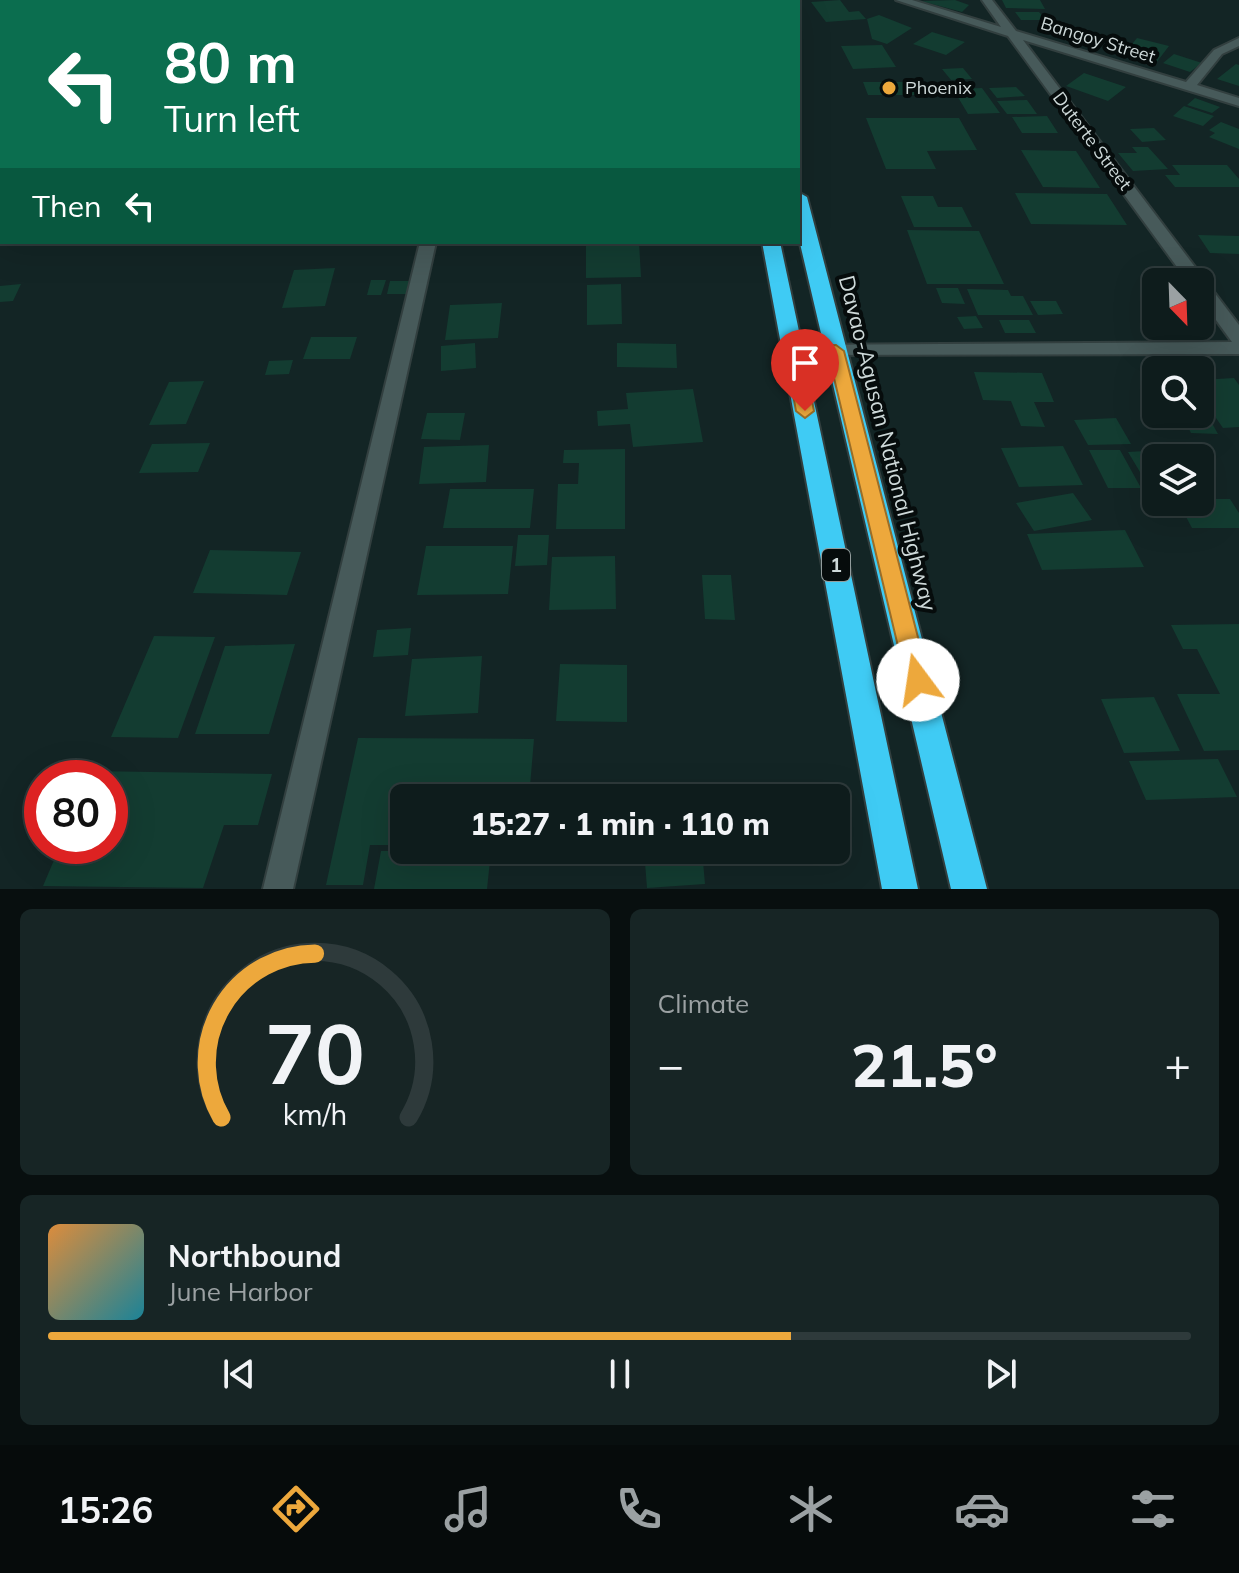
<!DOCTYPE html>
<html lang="en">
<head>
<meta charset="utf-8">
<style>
	:root { --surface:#0e1c1c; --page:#172525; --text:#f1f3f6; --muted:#9ba1a3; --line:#2e3a3b; --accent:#eda83c }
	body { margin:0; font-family:Mulish,sans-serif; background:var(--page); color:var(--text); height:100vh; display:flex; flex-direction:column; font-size:30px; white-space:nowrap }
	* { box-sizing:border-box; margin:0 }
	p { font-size:26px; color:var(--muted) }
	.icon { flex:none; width:44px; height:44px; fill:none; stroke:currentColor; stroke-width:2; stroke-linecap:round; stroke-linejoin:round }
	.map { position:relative; height:889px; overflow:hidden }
	.sheet { display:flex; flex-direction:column; gap:20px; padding:20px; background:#080f0f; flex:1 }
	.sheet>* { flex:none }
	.banner { position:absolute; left:0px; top:0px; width:800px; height:244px; box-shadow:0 8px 32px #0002,0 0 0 2px var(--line); background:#0b6e4f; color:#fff; overflow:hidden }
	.needle { width:52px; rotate:157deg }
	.tools { position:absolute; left:1142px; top:268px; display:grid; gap:16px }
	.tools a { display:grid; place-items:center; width:72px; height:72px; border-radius:12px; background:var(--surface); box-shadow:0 8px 32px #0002,0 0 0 2px var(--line); font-size:40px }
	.speed { position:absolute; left:24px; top:760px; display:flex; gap:16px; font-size:40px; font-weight:700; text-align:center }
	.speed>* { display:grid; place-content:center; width:104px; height:104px; border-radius:50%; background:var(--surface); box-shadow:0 8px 32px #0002,0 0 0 2px var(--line); line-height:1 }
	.speed .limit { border:12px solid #d22; background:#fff; color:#111 }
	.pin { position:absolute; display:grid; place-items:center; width:68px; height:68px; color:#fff; margin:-82px -34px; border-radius:50% 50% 50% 0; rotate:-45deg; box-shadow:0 0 8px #0007 }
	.pin .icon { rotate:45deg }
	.me { position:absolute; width:88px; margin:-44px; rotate:346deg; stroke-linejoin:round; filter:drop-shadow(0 0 6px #0008) }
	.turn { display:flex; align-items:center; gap:28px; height:168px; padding:0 32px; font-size:36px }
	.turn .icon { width:104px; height:104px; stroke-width:2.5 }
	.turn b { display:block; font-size:56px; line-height:68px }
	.then { display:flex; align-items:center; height:76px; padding:0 32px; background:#0003; gap:16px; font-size:30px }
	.big { font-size:60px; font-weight:800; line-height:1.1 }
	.sheet .widget { flex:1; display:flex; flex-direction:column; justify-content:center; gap:12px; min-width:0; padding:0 28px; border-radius:12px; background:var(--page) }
	.sheet .dial { align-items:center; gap:0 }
	.dial svg { height:208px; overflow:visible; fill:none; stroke:var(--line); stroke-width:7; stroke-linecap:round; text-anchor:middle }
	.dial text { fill:var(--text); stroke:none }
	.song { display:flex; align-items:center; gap:24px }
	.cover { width:96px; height:96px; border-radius:12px; background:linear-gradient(135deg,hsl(30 70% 55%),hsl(190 70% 35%)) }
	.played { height:8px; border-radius:4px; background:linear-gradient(90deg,var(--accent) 65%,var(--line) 65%) }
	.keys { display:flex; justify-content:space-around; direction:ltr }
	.heat { display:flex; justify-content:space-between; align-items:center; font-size:44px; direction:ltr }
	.sheet .tiles { flex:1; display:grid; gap:20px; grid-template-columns:1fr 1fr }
	.widget:last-child { grid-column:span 2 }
	.trip { position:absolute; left:390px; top:784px; width:460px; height:80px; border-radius:12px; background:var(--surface); box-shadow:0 8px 32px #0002,0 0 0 2px var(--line); font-weight:800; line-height:80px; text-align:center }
	.tab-bar { display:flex; height:128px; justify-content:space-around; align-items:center; background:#060b0b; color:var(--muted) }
	.tab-bar .icon { width:56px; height:56px }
	.tab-bar .current { color:var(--accent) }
	.tab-bar b { font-size:36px; color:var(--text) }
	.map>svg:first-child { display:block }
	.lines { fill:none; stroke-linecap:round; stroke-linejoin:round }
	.stream { fill:#15446a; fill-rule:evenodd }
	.building { fill:#133c31 }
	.minor-casing { stroke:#323f3f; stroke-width:4 }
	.highway-casing { stroke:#323f3f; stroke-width:4 }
	.minor { fill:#475a5a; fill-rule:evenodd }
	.highway { fill:#3fcbf4; fill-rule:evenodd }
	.route { fill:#eda83c; stroke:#9a6d27; stroke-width:2 }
	.poi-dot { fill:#eda83c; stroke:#060c0c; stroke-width:3 }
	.labels { text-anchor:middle; stroke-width:8; stroke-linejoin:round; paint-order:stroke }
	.far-street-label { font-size:18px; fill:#ced9d9; stroke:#060c0c }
	.far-poi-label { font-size:18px; fill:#ced9d9; stroke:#060c0c; text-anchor:start }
	.shield { fill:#060c0c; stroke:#929c9c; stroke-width:2 }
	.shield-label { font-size:20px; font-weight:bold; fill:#ced9d9 }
	.street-label { font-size:22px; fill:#ced9d9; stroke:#060c0c }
</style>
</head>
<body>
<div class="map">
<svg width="1239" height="889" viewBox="0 0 1239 889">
	<rect width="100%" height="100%" fill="#132525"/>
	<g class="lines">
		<path class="stream" d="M466 0H472L474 2H468Z"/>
	</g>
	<path class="building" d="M840 0 849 12 859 11 866 19 826 22 811 2Z
		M955 0 969 5 962 12 921 1Z
		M1002 0H1040L1045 9 1006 8Z
		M1015 12H1039L1046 20H1021Z
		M879 15 912 28 887 44 872 39 867 19Z
		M932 32 965 42 946 55 913 44Z
		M1137 38 1169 46 1156 63 1124 54Z
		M882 45 896 67 853 69 841 46Z
		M1174 54 1202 63 1190 72 1163 63Z
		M1236 64 1239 65V86L1217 79Z
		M963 68 972 79 951 80 942 69Z
		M1084 73 1126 87 1108 101 1066 86Z
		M863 82H909L916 95H868Z
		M1016 87 1025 96 997 98 989 88Z
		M982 88 1000 113 968 114 953 89Z
		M1195 98 1220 107 1212 113 1187 105Z
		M1027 100 1037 114H1007L997 101Z
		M1184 106 1214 116 1203 126 1173 116Z
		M1047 116 1058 133H1022L1012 117Z
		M866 118H959L977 150 927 151 936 169H886Z
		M1221 122 1239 129V149L1209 137 1215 133 1209 130Z
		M1154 128 1166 140 1142 142 1130 129Z
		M1132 147H1148L1168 169 1133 171 1118 153H1137Z
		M1021 150 1076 151 1100 188 1043 187Z
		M1172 165H1227L1239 179V187H1175L1165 175H1180Z
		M1015 193 1107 194 1127 225 1031 224Z
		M901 196H933L938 207H962L972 227H914Z
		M907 230 979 231 1004 284H927Z
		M1198 235 1239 236V254L1210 253Z
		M586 242H639L641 277 586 278Z
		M335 268 325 306 282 308 294 270Z
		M371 280H386L381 295H367Z
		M390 281H409L406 294H387Z
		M21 284 13 301 0 302V286Z
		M621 284 622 324 587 325V285Z
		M936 288H958L965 304 942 303Z
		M967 289 1008 290 1011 296H1023L1033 315H978Z
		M1030 301H1056L1063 314 1038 315Z
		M502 303 498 338 445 340 450 305Z
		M976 316 983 328 964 329 957 317Z
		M999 320H1029L1036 333H1005Z
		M311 337H357L350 359H303Z
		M475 343 476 368 441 371V346Z
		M617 343 676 344 677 368 617 367Z
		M293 360 289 374 265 375 269 361Z
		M974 372 1042 373 1054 402H1034L1045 427 1021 426 1011 401 983 400Z
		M1234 378 1239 385V427L1223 428 1200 395V380Z
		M204 381 186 424 149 425 169 382Z
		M693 389 703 442 633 447 630 424 598 426 597 411 628 409 626 393Z
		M427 413H465L460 440 421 439Z
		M1182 416H1208L1218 434 1191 433Z
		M1116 418 1131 444 1088 445 1074 420Z
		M210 443 198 472 139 473 152 444Z
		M489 445 486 482 419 484 424 447Z
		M1063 446 1083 485 1019 487 1001 448Z
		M625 449V529H556L558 484H578L579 463H563L564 450Z
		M1179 449 1184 458H1156V481L1146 482 1128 452Z
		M1089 450H1120L1141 488H1108Z
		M450 489H534L530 528H443Z
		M1073 493 1092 520 1034 531 1016 503Z
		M1200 499H1230L1239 513V528H1192L1178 502H1200Z
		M1125 530 1144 567 1042 570 1027 534Z
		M518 535H549L547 565 515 566Z
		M426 546H513L508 594 417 595Z
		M210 550 301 552 287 595 193 593Z
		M615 556 616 609 549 610 552 557Z
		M702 575H731L735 620 705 619Z
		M1239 624V750L1204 751 1177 694H1220L1197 649H1183L1171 625Z
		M411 628 408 655 373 657 377 630Z
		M154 636 215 637 178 738 111 737Z
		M295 644 269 734H195L225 646Z
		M482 656 478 713 405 716 412 659Z
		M560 664 627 665V722L556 721Z
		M1154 697 1180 751 1124 753 1101 699Z
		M358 738 534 739 529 798H404V845H370L363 885H326Z
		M1218 759 1237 797 1146 800 1129 761Z
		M92 771 272 774 258 825H224L203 888 43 886 60 846H110V778H89Z
		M644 850H702L705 884 647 888Z
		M381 851H491L487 889H374Z"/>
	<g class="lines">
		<g class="minor-casing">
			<path id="minor" d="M230 0H240V2H230Z
				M896 0H912L1001 27 982 0H992L1016 31 1186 82 1214 50 1239 38V46L1222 54 1197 85 1239 98V106L1023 40 1239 325V354L787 355 784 351 793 345 1232 342 1200 298V282H1188L1008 36Z
				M420 242H436L293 889H263Z"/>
		</g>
		<g class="highway-casing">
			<path id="highway" d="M717 0H729L730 2H718Z
				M743 0H755V2H743Z
				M798 192 807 197 987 889H951L798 235Z
				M762 242H780L918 889H882Z"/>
		</g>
		<use href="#minor" class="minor"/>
		<use href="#highway" class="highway"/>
	</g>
	<path class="route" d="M836 345 844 351 929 680 926 688 918 691 910 688 906 680 829 357H803L814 411 805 418 796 411 785 351 787 347Z"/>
	<circle class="poi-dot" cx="889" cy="88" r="8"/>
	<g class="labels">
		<g class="far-street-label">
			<text transform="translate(1098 40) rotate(17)" y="6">Bangoy Street</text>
			<text transform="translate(1092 141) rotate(53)" y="6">Duterte Street</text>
		</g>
		<g class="far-poi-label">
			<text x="905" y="94">Phoenix</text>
		</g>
		<rect class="shield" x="822" y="549" width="28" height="32" rx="6"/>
		<g class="shield-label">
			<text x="836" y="572">1</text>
		</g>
		<g class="street-label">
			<text transform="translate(888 443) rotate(76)" y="8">Davao-Agusan National Highway</text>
		</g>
	</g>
</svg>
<div class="tools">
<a><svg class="needle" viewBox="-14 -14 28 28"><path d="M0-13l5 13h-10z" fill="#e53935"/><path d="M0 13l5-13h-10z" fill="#9ba1a3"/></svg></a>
<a><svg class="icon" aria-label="search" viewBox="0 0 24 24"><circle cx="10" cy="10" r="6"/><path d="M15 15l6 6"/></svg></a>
<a><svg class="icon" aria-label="layers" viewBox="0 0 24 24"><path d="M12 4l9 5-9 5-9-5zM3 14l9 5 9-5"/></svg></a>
</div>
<div class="speed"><div class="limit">80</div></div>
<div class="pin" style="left:805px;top:411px;background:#d93025"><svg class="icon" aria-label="arrive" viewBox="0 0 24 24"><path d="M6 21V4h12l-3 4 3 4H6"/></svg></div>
<svg class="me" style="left:918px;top:680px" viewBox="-20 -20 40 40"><circle r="19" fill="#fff"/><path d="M0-13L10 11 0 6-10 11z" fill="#eda83c"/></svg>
<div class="trip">15:27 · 1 min · 110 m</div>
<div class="banner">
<div class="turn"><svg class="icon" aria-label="left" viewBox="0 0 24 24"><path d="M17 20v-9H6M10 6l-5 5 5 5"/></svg><div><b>80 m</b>Turn left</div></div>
<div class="then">Then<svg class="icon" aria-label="left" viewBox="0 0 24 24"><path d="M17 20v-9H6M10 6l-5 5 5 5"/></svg></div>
</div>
</div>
<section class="sheet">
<div class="tiles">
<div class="widget dial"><svg viewBox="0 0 100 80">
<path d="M14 69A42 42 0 1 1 86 69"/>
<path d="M14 69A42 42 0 0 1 50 6" stroke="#eda83c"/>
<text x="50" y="56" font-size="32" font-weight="700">70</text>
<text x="50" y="72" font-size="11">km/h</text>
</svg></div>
<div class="widget"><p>Climate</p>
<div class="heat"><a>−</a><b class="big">21.5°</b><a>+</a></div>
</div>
<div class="widget">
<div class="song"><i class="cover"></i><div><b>Northbound</b><p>June Harbor</p></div></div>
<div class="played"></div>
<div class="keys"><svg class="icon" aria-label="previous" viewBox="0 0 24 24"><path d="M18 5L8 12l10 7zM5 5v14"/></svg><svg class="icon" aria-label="pause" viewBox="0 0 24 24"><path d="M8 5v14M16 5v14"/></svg><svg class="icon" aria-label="next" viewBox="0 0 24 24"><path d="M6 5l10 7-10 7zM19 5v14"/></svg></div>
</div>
</div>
</section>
<nav class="tab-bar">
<b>15:26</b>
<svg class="icon current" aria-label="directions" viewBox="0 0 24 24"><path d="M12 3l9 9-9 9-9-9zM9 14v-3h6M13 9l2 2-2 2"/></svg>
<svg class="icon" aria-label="music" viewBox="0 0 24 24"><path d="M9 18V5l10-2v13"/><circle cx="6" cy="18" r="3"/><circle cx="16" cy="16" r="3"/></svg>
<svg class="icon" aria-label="phone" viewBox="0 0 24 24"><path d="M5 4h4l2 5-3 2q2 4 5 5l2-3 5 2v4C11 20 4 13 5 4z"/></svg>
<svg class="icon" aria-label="climate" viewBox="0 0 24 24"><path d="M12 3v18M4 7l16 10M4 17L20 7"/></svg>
<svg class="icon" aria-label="car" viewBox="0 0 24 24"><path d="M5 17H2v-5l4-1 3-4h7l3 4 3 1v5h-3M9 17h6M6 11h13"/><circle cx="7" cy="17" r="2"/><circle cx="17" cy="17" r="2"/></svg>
<svg class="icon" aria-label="filters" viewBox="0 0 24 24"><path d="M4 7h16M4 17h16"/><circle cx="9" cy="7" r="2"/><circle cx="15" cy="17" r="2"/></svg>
</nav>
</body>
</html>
